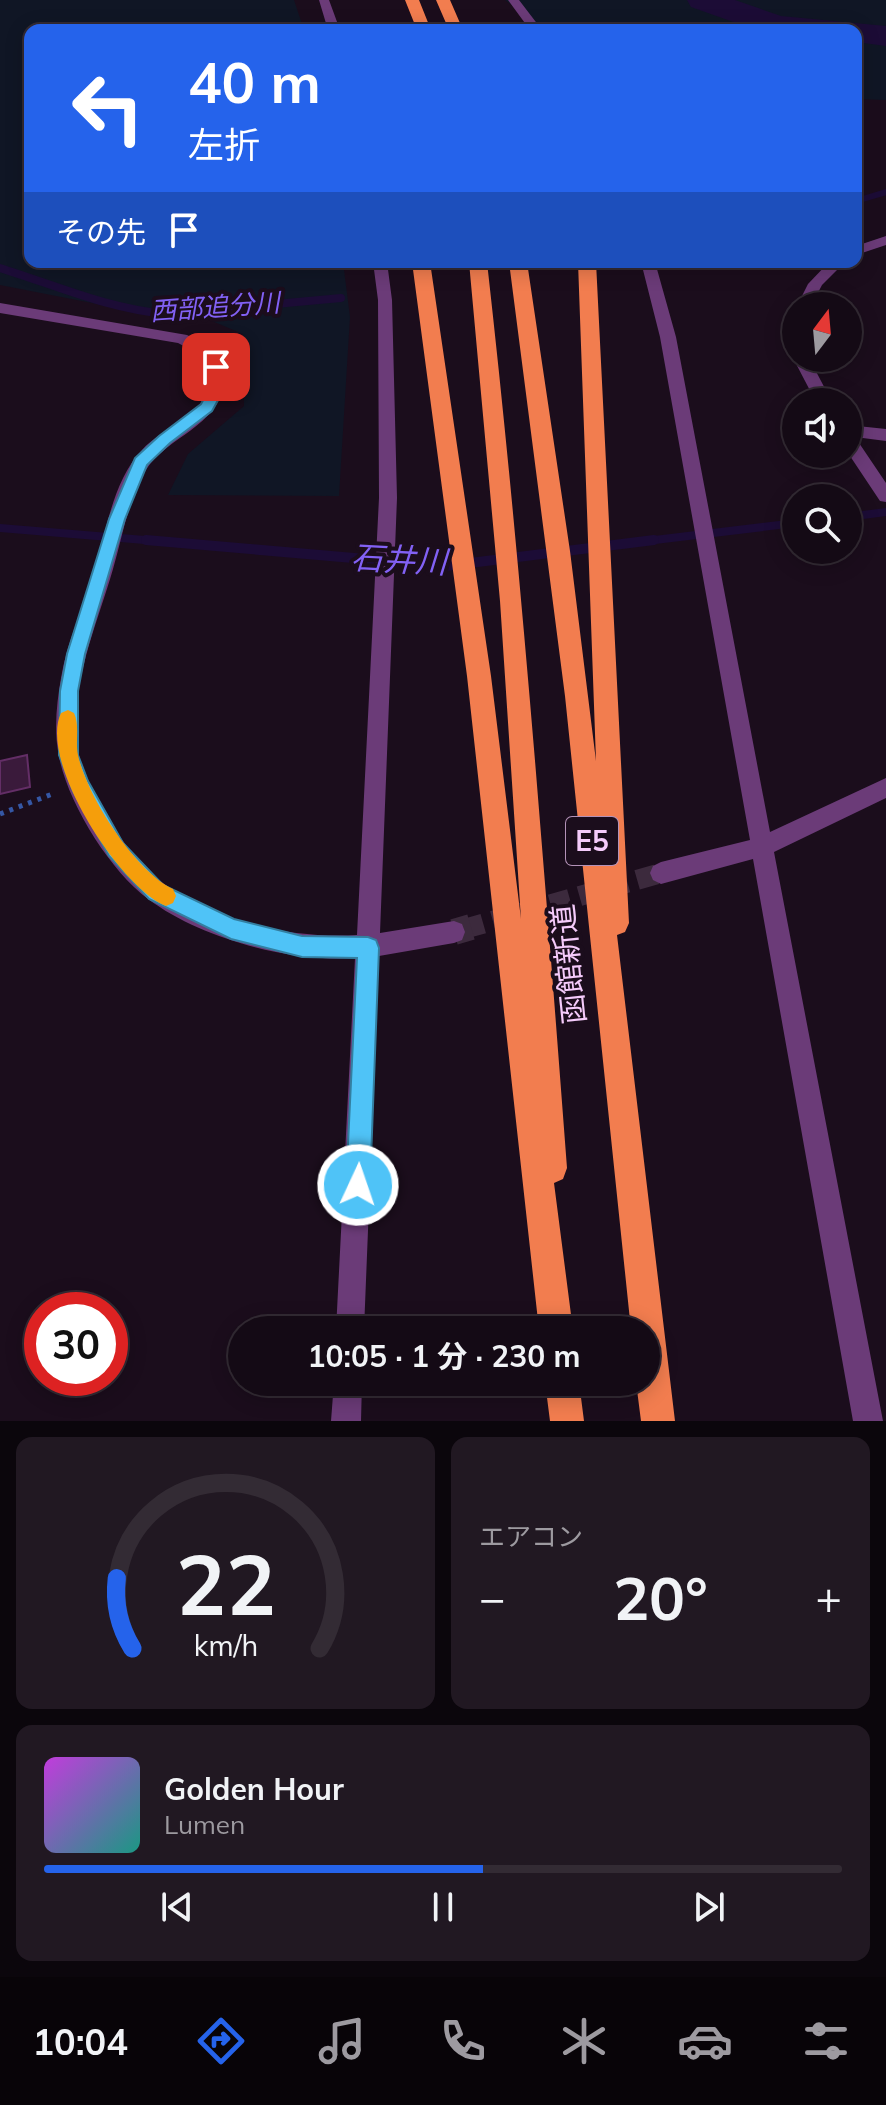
<!DOCTYPE html>
<html lang="ja">
<head>
<meta charset="utf-8">
<style>
	:root { --surface:#140a15; --page:#211822; --text:#f1f3f6; --muted:#9d9aa0; --line:#332b34; --accent:#2563eb }
	body { margin:0; font-family:Mulish,"Noto Sans JP",sans-serif; background:var(--page); color:var(--text); height:100vh; display:flex; flex-direction:column; font-size:30px; white-space:nowrap }
	* { box-sizing:border-box; margin:0 }
	p { font-size:26px; color:var(--muted) }
	.icon { flex:none; width:44px; height:44px; fill:none; stroke:currentColor; stroke-width:2; stroke-linecap:round; stroke-linejoin:round }
	.map { position:relative; height:1421px; overflow:hidden }
	.details { display:flex; flex-direction:column; gap:16px; padding:16px; background:#0b060c; flex:1 }
	.details>* { flex:none }
	.banner { position:absolute; left:24px; top:24px; width:838px; height:244px; border-radius:16px; box-shadow:0 4px 20px #0003,0 0 0 2px var(--line); background:#2563eb; color:#fff; overflow:hidden }
	.needle { width:52px; rotate:16deg }
	.controls { position:absolute; left:782px; top:292px; display:grid; gap:16px }
	.controls a { display:grid; place-items:center; width:80px; height:80px; border-radius:50%; background:var(--surface); box-shadow:0 4px 20px #0003,0 0 0 2px var(--line); font-size:40px }
	.speed { position:absolute; left:24px; top:1292px; display:flex; gap:16px; font-size:40px; font-weight:700; text-align:center }
	.speed>* { display:grid; place-content:center; width:104px; height:104px; border-radius:50%; background:var(--surface); box-shadow:0 4px 20px #0003,0 0 0 2px var(--line); line-height:1 }
	.speed .limit { border:12px solid #d22; background:#fff; color:#111 }
	.pin { position:absolute; display:grid; place-items:center; width:68px; height:68px; color:#fff; margin:-34px; border-radius:16px; box-shadow:0 4px 12px #0006 }
	.me { position:absolute; width:88px; margin:-44px; rotate:3deg; stroke-linejoin:round; filter:drop-shadow(0 0 6px #0008) }
	.turn { display:flex; align-items:center; gap:28px; height:168px; padding:0 32px; font-size:36px }
	.turn .icon { width:104px; height:104px; stroke-width:2.5 }
	.turn b { display:block; font-size:56px; line-height:68px }
	.then { display:flex; align-items:center; height:76px; padding:0 32px; background:#0003; gap:16px; font-size:30px }
	.big { font-size:60px; font-weight:700; line-height:1.1 }
	.details .tile { flex:1; display:flex; flex-direction:column; justify-content:center; gap:12px; min-width:0; padding:0 28px; border-radius:16px; background:var(--page) }
	.details .dial { align-items:center; gap:0 }
	.dial svg { height:208px; overflow:visible; fill:none; stroke:var(--line); stroke-width:7; stroke-linecap:round; text-anchor:middle }
	.dial text { fill:var(--text); stroke:none }
	.song { display:flex; align-items:center; gap:24px }
	.cover { width:96px; height:96px; border-radius:12px; background:linear-gradient(135deg,hsl(290 70% 55%),hsl(170 70% 35%)) }
	.played { height:8px; border-radius:4px; background:linear-gradient(90deg,var(--accent) 55%,var(--line) 55%) }
	.keys { display:flex; justify-content:space-around; direction:ltr }
	.heat { display:flex; justify-content:space-between; align-items:center; font-size:44px; direction:ltr }
	.details .tiles { flex:1; display:grid; gap:16px; grid-template-columns:1fr 1fr }
	.tile:last-child { grid-column:span 2 }
	.trip { position:absolute; left:228px; top:1316px; width:432px; height:80px; border-radius:40px; background:var(--surface); box-shadow:0 4px 20px #0003,0 0 0 2px var(--line); font-weight:700; line-height:80px; text-align:center }
	.dock { display:flex; height:128px; justify-content:space-around; align-items:center; background:#080408; color:var(--muted) }
	.dock .icon { width:56px; height:56px }
	.dock .selected { color:var(--accent) }
	.dock b { font-size:36px; color:var(--text) }
	.map>svg:first-child { display:block }
	.green { fill:#101625 }
	.lines { fill:none; stroke-linecap:round; stroke-linejoin:round }
	.stream-far2 { stroke:#1c0c36; stroke-width:6 }
	.stream-far1 { stroke:#1c0c36; stroke-width:8 }
	.stream { stroke:#1c0c36; stroke-width:10 }
	.river { fill:#1c0c36; fill-rule:evenodd }
	.building { fill:#3a1a3b; stroke:#632e66; stroke-width:2 }
	.minor-tunnel-far1 { stroke:#3c2a3d; stroke-width:20; stroke-dasharray:20 10; stroke-linecap:butt }
	.minor-tunnel { stroke:#3c2a3d; stroke-width:26; stroke-dasharray:26 13; stroke-linecap:butt }
	.path { stroke:#3557a5; stroke-width:5; stroke-dasharray:4 6; stroke-linecap:butt }
	.minor { fill:#6b3b78; fill-rule:evenodd }
	.highway { fill:#f27d4f; fill-rule:evenodd }
	.route { fill:#4fc3f7; stroke:#337fa1; stroke-width:2 }
	.slow { fill:#f59e0b }
	.labels { text-anchor:middle; stroke-width:8; stroke-linejoin:round; paint-order:stroke }
	.far-water-label { font-size:26px; font-style:italic; fill:#8261f4; stroke:#1b0d1c }
	.shield { fill:#1b0d1c; stroke:#b492b8; stroke-width:2 }
	.shield-label { font-size:28px; font-weight:bold; fill:#f5cbfb }
	.street-label { font-size:30px; fill:#f5cbfb; stroke:#1b0d1c }
	.water-label { font-size:32px; font-style:italic; fill:#8261f4; stroke:#1b0d1c }
</style>
</head>
<body>
<div class="map">
<svg width="886" height="1421" viewBox="0 0 886 1421">
	<rect width="100%" height="100%" fill="#1b0d1c"/>
	<path class="green" d="M0 0H294L304 30H30V262H343L350 317 339 496 168 495 188 454 244 406 243 334 200 316 143 313 0 285Z
		M505 0H886V100L856 99V30H546Z"/>
	<g class="lines">
		<path class="stream-far2" d="M856 201 886 192"/>
		<path class="stream-far1" d="M0 268C55 285 108 309 166 314L341 298
			M848 517 886 512
			M0 528 169 542
			M638 542 796 523"/>
		<path class="stream" d="M146 540 446 566 654 540"/>
		<path class="river" d="M687 0H735L781 16 886 26V46L856 42V30H756L691 7Z"/>
	</g>
	<path class="building" d="M27 755 30 787 0 794V761Z"/>
	<g class="lines">
		<path class="minor-tunnel-far1" d="M464 929 661 873"/>
		<path class="minor-tunnel" d="M454 932 471 927"/>
		<path class="path" d="M0 814 55 793"/>
		<path class="minor" d="M319 0H329L340 30H328Z
			M508 0H519L542 30H530Z
			M886 236V245L856 255V246Z
			M373 262H387L392 300 397 498 380 933 454 921 462 924 465 932 462 940 454 943 379 956 364 1330H336L355 958C289 962 202 939 148 899 109 870 65 799 58 751 54 727 57 701 61 678 67 642 83 608 94 574 106 533 112 482 142 450 162 427 204 418 209 383 212 362 195 352 178 343L0 313V303L187 335C209 346 231 363 223 390 211 431 160 439 142 477 127 506 122 538 113 569 96 628 68 688 78 751 82 773 93 794 104 812 118 835 133 857 152 874 205 921 289 939 357 935L379 498 378 300Z
			M641 262H655L676 337 770 832 886 778V798L774 852 883 1421H853L753 859 661 884 653 880 650 873 653 866 661 862 750 840 660 337Z
			M829 262H845L822 285 811 306H797L808 284Z
			M796 354V358H809L832 402H816L793 358Z
			M848 425 886 429V441L855 437 886 483V502L880 501 848 453Z
			M334 1382H362L361 1421H331Z"/>
		<path class="highway" d="M405 0H419L431 30H417Z
			M436 0H450L463 30H449Z
			M536 25 541 26 543 30H529Z
			M412 262H430L491 676 521 919 500 601 469 262H487C521 563 544 866 567 1168L563 1179 554 1183 573 1330H539L467 676Z
			M509 262H527L570 551 596 761 578 262H596L629 923 625 932 617 935 675 1421H641L636 1382H646V1330H631L565 696Z
			M545 1382H579L584 1421H550Z"/>
	</g>
	<path class="route" d="M216 362 223 367 222 393 212 411 170 443 147 465 125 519 85 654 78 691V755L88 781 123 843 163 885 234 919 302 936 368 937 376 940 379 948 370 1185 366 1194 358 1197 349 1194 346 1185 357 958 302 957 231 939 149 899 109 856 73 791 59 755 60 691 67 654 109 519 135 458 159 436 201 404 207 393 208 367Z"/>
	<path class="slow" d="M68 710 74 713C80 726 75 741 78 755 87 796 135 871 173 889L176 896 173 903 166 906C120 888 38 761 61 713Z"/>
	<g class="labels">
		<g class="far-water-label">
			<text transform="translate(215 307) rotate(-4)" y="9">西部追分川</text>
		</g>
		<rect class="shield" x="566" y="817" width="52" height="48" rx="6"/>
		<g class="shield-label">
			<text x="592" y="851">E5</text>
		</g>
		<g class="street-label">
			<text transform="translate(569 964) rotate(-96)" y="10">函館新道</text>
		</g>
		<g class="water-label">
			<text transform="translate(399 560) rotate(3)" y="11">石井川</text>
		</g>
	</g>
</svg>
<div class="controls">
<a><svg class="needle" viewBox="-14 -14 28 28"><path d="M0-13l5 13h-10z" fill="#e53935"/><path d="M0 13l5-13h-10z" fill="#9d9aa0"/></svg></a>
<a><svg class="icon" aria-label="sound" viewBox="0 0 24 24"><path d="M4 9h4l5-4v14l-5-4H4zM17 9q2 3 0 6"/></svg></a>
<a><svg class="icon" aria-label="search" viewBox="0 0 24 24"><circle cx="10" cy="10" r="6"/><path d="M15 15l6 6"/></svg></a>
</div>
<div class="speed"><div class="limit">30</div></div>
<div class="pin" style="left:216px;top:367px;background:#d93025"><svg class="icon" aria-label="arrive" viewBox="0 0 24 24"><path d="M6 21V4h12l-3 4 3 4H6"/></svg></div>
<svg class="me" style="left:358px;top:1185px" viewBox="-20 -20 40 40"><circle r="17" fill="#4fc3f7" stroke="#fff" stroke-width="3"/><path d="M0-11L8 9 0 5-8 9z" fill="#fff"/></svg>
<div class="trip">10:05 · 1 分 · 230 m</div>
<div class="banner">
<div class="turn"><svg class="icon" aria-label="left" viewBox="0 0 24 24"><path d="M17 20v-9H6M10 6l-5 5 5 5"/></svg><div><b>40 m</b>左折</div></div>
<div class="then">その先<svg class="icon" aria-label="arrive" viewBox="0 0 24 24"><path d="M6 21V4h12l-3 4 3 4H6"/></svg></div>
</div>
</div>
<section class="details">
<div class="tiles">
<div class="tile dial"><svg viewBox="0 0 100 80">
<path d="M14 69A42 42 0 1 1 86 69"/>
<path d="M14 69A42 42 0 0 1 8 42" stroke="#2563eb"/>
<text x="50" y="56" font-size="32" font-weight="700">22</text>
<text x="50" y="72" font-size="11">km/h</text>
</svg></div>
<div class="tile"><p>エアコン</p>
<div class="heat"><a>−</a><b class="big">20°</b><a>+</a></div>
</div>
<div class="tile">
<div class="song"><i class="cover"></i><div><b>Golden Hour</b><p>Lumen</p></div></div>
<div class="played"></div>
<div class="keys"><svg class="icon" aria-label="previous" viewBox="0 0 24 24"><path d="M18 5L8 12l10 7zM5 5v14"/></svg><svg class="icon" aria-label="pause" viewBox="0 0 24 24"><path d="M8 5v14M16 5v14"/></svg><svg class="icon" aria-label="next" viewBox="0 0 24 24"><path d="M6 5l10 7-10 7zM19 5v14"/></svg></div>
</div>
</div>
</section>
<nav class="dock">
<b>10:04</b>
<svg class="icon selected" aria-label="directions" viewBox="0 0 24 24"><path d="M12 3l9 9-9 9-9-9zM9 14v-3h6M13 9l2 2-2 2"/></svg>
<svg class="icon" aria-label="music" viewBox="0 0 24 24"><path d="M9 18V5l10-2v13"/><circle cx="6" cy="18" r="3"/><circle cx="16" cy="16" r="3"/></svg>
<svg class="icon" aria-label="phone" viewBox="0 0 24 24"><path d="M5 4h4l2 5-3 2q2 4 5 5l2-3 5 2v4C11 20 4 13 5 4z"/></svg>
<svg class="icon" aria-label="climate" viewBox="0 0 24 24"><path d="M12 3v18M4 7l16 10M4 17L20 7"/></svg>
<svg class="icon" aria-label="car" viewBox="0 0 24 24"><path d="M5 17H2v-5l4-1 3-4h7l3 4 3 1v5h-3M9 17h6M6 11h13"/><circle cx="7" cy="17" r="2"/><circle cx="17" cy="17" r="2"/></svg>
<svg class="icon" aria-label="filters" viewBox="0 0 24 24"><path d="M4 7h16M4 17h16"/><circle cx="9" cy="7" r="2"/><circle cx="15" cy="17" r="2"/></svg>
</nav>
</body>
</html>
